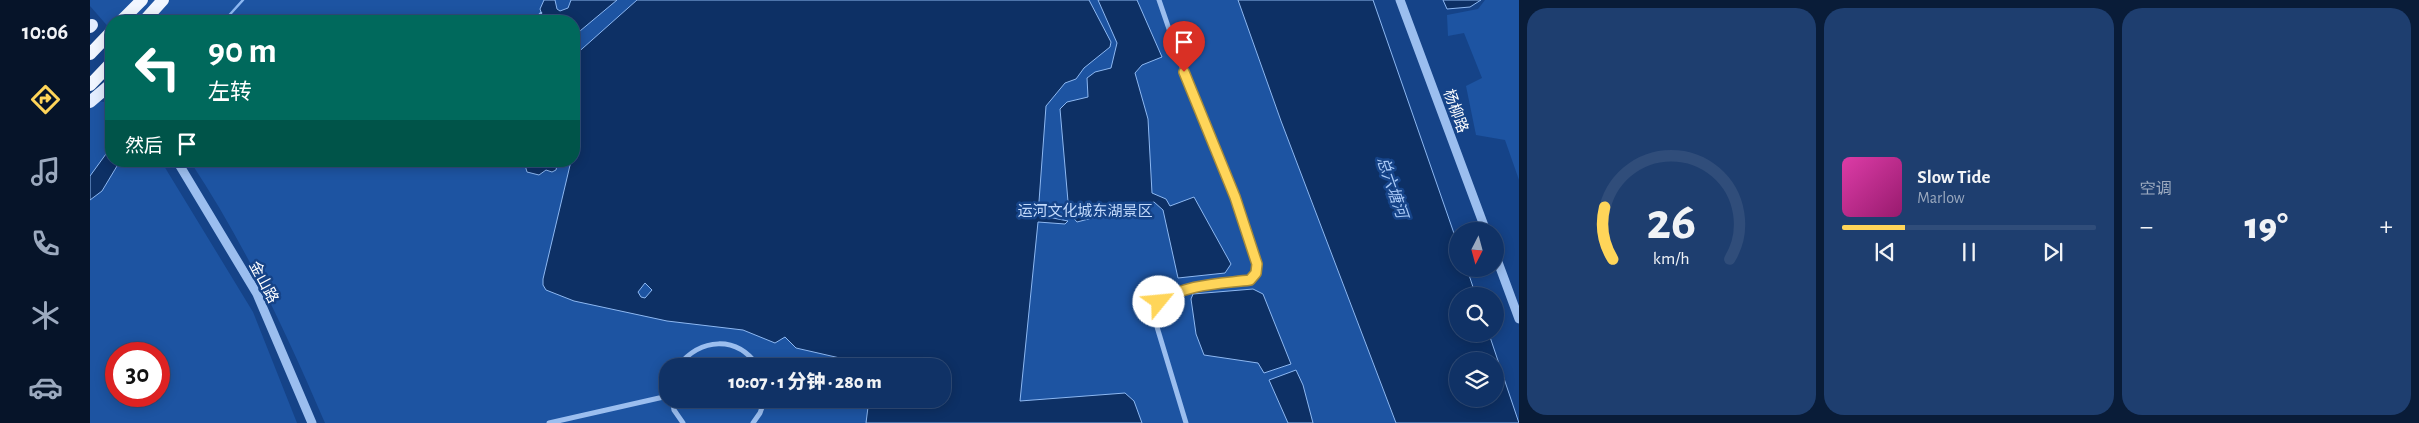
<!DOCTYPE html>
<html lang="zh">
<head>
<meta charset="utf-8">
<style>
	:root { --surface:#103266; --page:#1e3e6f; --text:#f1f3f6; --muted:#9caabf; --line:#304d7a; --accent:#ffd559 }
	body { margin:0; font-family:"Alegreya Sans","Noto Sans SC",sans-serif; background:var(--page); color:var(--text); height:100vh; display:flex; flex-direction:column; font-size:19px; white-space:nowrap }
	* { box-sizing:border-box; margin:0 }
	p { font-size:16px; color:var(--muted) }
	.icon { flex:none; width:28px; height:28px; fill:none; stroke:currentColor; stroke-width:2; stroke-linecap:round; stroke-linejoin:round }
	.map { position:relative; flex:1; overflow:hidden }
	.sheet { display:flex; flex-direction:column; gap:8px; padding:8px; background:#091c38; width:900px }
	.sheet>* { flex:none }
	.top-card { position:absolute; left:15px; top:15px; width:475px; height:152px; border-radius:20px; box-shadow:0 2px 12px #0003,0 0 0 1px var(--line); background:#00695c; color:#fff; overflow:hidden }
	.needle { width:32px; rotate:186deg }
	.fabs { position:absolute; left:1359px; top:222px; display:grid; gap:10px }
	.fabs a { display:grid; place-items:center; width:55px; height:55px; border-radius:50%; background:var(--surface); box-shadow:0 2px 12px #0003,0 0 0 1px var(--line); font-size:25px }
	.speed { position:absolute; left:15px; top:342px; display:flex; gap:10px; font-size:25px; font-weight:700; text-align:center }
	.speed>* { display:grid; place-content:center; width:65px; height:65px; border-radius:50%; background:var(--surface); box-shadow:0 2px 12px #0003,0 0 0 1px var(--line); line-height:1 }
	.speed .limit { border:8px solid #d22; background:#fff; color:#111 }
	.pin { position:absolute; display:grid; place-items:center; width:42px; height:42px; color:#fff; margin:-51px -21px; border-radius:50% 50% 50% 0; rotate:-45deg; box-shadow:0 0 5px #0007 }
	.pin .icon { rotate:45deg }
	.me { position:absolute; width:55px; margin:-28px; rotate:62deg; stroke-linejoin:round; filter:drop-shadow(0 0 4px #0008) }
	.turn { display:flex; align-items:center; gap:18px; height:105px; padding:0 20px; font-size:22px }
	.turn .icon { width:65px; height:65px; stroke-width:2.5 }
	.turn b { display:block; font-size:35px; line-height:42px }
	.then { display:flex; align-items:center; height:48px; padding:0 20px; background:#0003; gap:10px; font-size:19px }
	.big { font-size:38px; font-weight:800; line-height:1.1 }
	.sheet .card { flex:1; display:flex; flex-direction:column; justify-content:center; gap:8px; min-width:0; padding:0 18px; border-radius:20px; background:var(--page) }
	.sheet .dial { align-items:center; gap:0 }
	.dial svg { height:130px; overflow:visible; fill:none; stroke:var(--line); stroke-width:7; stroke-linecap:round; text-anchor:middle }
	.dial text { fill:var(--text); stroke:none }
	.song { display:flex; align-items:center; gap:15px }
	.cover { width:60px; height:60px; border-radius:8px; background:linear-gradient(135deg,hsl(320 70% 55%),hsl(320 70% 35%)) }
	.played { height:5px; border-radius:2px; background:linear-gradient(90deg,var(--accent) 25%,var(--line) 25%) }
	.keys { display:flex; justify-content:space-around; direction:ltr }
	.heat { display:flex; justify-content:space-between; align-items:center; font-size:28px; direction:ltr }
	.sheet .tiles { flex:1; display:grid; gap:8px; grid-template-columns:repeat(3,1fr) }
	.trip { position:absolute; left:569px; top:358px; width:292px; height:50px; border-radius:20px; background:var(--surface); box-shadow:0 2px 12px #0003,0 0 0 1px var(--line); font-weight:800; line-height:50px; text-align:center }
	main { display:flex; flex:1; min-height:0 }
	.tab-bar { display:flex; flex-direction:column; width:90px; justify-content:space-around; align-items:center; background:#061429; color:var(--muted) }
	.tab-bar .icon { width:35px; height:35px }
	.tab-bar .selected { color:var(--accent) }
	.tab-bar b { font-size:22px; color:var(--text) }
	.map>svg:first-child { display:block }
	.green { fill:#1d54a2; fill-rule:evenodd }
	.water { fill:#0d3065; stroke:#8db8f2; fill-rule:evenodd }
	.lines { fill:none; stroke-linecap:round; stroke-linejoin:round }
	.stream { stroke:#8db8f2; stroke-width:2.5 }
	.minor { stroke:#9bbeef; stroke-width:5 }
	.tertiary { stroke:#9bbeef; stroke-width:9 }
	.primary { stroke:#e3edff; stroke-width:12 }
	.trunk { stroke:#f1f6ff; stroke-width:12 }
	.route-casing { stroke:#a68a3a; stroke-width:12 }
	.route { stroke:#ffd559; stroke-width:9 }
	.labels { text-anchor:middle; stroke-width:5; stroke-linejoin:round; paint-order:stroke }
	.street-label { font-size:15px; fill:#fff; stroke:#154388 }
	.park-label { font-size:15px; fill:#c1d9fb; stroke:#154388 }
	.water-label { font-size:16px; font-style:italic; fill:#a7c8f6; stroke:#154388 }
</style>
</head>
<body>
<main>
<nav class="tab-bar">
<b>10:06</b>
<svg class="icon selected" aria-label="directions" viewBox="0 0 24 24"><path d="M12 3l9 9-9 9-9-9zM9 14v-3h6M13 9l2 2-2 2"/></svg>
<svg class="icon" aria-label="music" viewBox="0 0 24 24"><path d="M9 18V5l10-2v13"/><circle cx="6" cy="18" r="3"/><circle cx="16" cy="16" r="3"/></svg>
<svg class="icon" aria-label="phone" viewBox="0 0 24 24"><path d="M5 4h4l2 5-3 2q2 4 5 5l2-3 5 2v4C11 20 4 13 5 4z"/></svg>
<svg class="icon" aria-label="climate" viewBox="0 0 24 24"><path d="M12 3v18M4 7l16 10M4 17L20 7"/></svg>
<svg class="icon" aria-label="car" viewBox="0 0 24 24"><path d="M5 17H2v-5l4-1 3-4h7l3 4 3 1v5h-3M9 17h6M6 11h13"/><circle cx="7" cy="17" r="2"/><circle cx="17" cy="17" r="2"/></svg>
</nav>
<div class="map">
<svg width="1429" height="423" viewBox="0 0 1429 423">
	<rect width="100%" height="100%" fill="#154388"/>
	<path class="green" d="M0 0H1148L1191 121 1306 423H235C196 332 155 244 100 161H484V21H21V30L0 6ZM578 366H852V399H578Z
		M1395 0H1429V180L1415 140 1386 135 1376 86 1392 78 1374 33 1358 36 1357 15 1388 9Z
		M0 100 21 103V161H71L163 312 207 423H0ZM26 354H69V396H26Z"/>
	<path class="water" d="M454 0H465L467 9 470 11 478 8 481 0H527L484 36V21H454L450 9Z
		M547 0H999L1021 42 1020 47 994 68 986 79 975 83 956 106 948 215 978 221 975 224 948 222 930 401 1035 393 1044 401 1052 423H776L779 399H852V366H785L706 348 695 337 685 343 653 330 577 321 484 301 456 290 453 285V279L481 161H484L487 132 484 121V56ZM555 283 562 290 555 298 551 297 548 292Z
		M1008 0H1047L1072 57 1052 65 1045 73 1058 119 1062 193 1076 199 1080 206 1104 197 1141 264 1135 273 1088 278 1073 210 1064 202 987 222 979 213 970 109 977 102 998 97 997 78 1005 72 1021 68 1027 43Z
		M1148 0H1283L1367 242 1368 269H1377L1386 296H1368V334H1399L1429 423H1306L1191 121ZM1405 361V399H1368V361Z
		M1353 0H1391L1380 7 1357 9Z
		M21 147V161H30L12 191 0 200V176Z
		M436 161H468L466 170 462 172 456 170 449 175 437 172 435 165Z
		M1163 289 1173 294 1201 364 1174 373 1168 363 1114 355 1106 334 1101 299 1103 294Z
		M1206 370 1213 385 1223 423H1198L1179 380Z"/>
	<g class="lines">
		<path class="stream" d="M134 21 153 0
			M444 21 451 13"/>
		<path class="minor" d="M1069 0 1100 90 1145 197 1167 264 1166 273 1160 280C1136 283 1086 283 1069 302 1065 306 1065 313 1064 317L1096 423
			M588 366C611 338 646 335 668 366
			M582 399 584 410 593 423
			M459 423 578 396
			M663 423 670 413 675 399"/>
		<path class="tertiary" d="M1310 0 1396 231
			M87 161 167 294 222 423
			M1405 254 1429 319"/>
		<path class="primary" d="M0 27 2 25
			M0 102 21 84"/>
		<path class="trunk" d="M31 21 52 0
			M54 21 73 0
			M0 54 21 32
			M0 85 21 63"/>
	</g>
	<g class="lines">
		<g class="route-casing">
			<path id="route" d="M1069 302C1096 284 1128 284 1160 280L1166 273 1167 264 1145 197 1094 72"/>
		</g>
		<use href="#route" class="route"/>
	</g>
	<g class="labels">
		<g class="street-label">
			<text transform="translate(1366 111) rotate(70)" y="5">杨柳路</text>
			<text transform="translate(174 282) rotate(62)" y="5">金山路</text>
		</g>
		<g class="park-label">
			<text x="995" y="216">运河文化城东湖景区</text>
		</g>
		<g class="water-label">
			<text transform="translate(1303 187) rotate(71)" y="6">总六塘河</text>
		</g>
	</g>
</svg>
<div class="fabs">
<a><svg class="needle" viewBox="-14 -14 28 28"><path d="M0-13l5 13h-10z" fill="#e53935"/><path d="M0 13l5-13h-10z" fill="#9caabf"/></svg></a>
<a><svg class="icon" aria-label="search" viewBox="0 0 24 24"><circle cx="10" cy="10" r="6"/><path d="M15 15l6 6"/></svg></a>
<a><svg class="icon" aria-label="layers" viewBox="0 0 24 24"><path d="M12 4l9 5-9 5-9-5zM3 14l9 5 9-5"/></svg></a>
</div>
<div class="speed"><div class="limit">30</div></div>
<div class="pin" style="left:1094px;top:72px;background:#d93025"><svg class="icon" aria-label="arrive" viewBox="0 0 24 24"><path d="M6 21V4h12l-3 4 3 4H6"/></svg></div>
<svg class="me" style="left:1069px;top:302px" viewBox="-20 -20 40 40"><circle r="19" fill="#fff"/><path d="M0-13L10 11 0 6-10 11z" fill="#ffd559"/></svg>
<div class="trip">10:07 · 1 分钟 · 280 m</div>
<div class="top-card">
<div class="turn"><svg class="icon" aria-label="left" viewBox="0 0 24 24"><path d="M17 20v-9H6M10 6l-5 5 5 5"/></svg><div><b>90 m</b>左转</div></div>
<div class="then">然后<svg class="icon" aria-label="arrive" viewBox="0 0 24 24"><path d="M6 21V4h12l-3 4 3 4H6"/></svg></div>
</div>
</div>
<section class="sheet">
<div class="tiles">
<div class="card dial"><svg viewBox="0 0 100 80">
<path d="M14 69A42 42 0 1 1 86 69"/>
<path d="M14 69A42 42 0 0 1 9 37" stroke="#ffd559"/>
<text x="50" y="56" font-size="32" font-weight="700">26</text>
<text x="50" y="72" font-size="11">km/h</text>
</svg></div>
<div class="card">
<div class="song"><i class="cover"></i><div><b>Slow Tide</b><p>Marlow</p></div></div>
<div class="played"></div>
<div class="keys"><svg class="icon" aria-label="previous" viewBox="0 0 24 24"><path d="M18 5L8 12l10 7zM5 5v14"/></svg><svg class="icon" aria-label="pause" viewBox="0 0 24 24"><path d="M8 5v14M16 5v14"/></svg><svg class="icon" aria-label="next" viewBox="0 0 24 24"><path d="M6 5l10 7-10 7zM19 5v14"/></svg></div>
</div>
<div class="card"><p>空调</p>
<div class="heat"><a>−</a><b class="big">19°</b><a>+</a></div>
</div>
</div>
</section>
</main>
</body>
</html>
